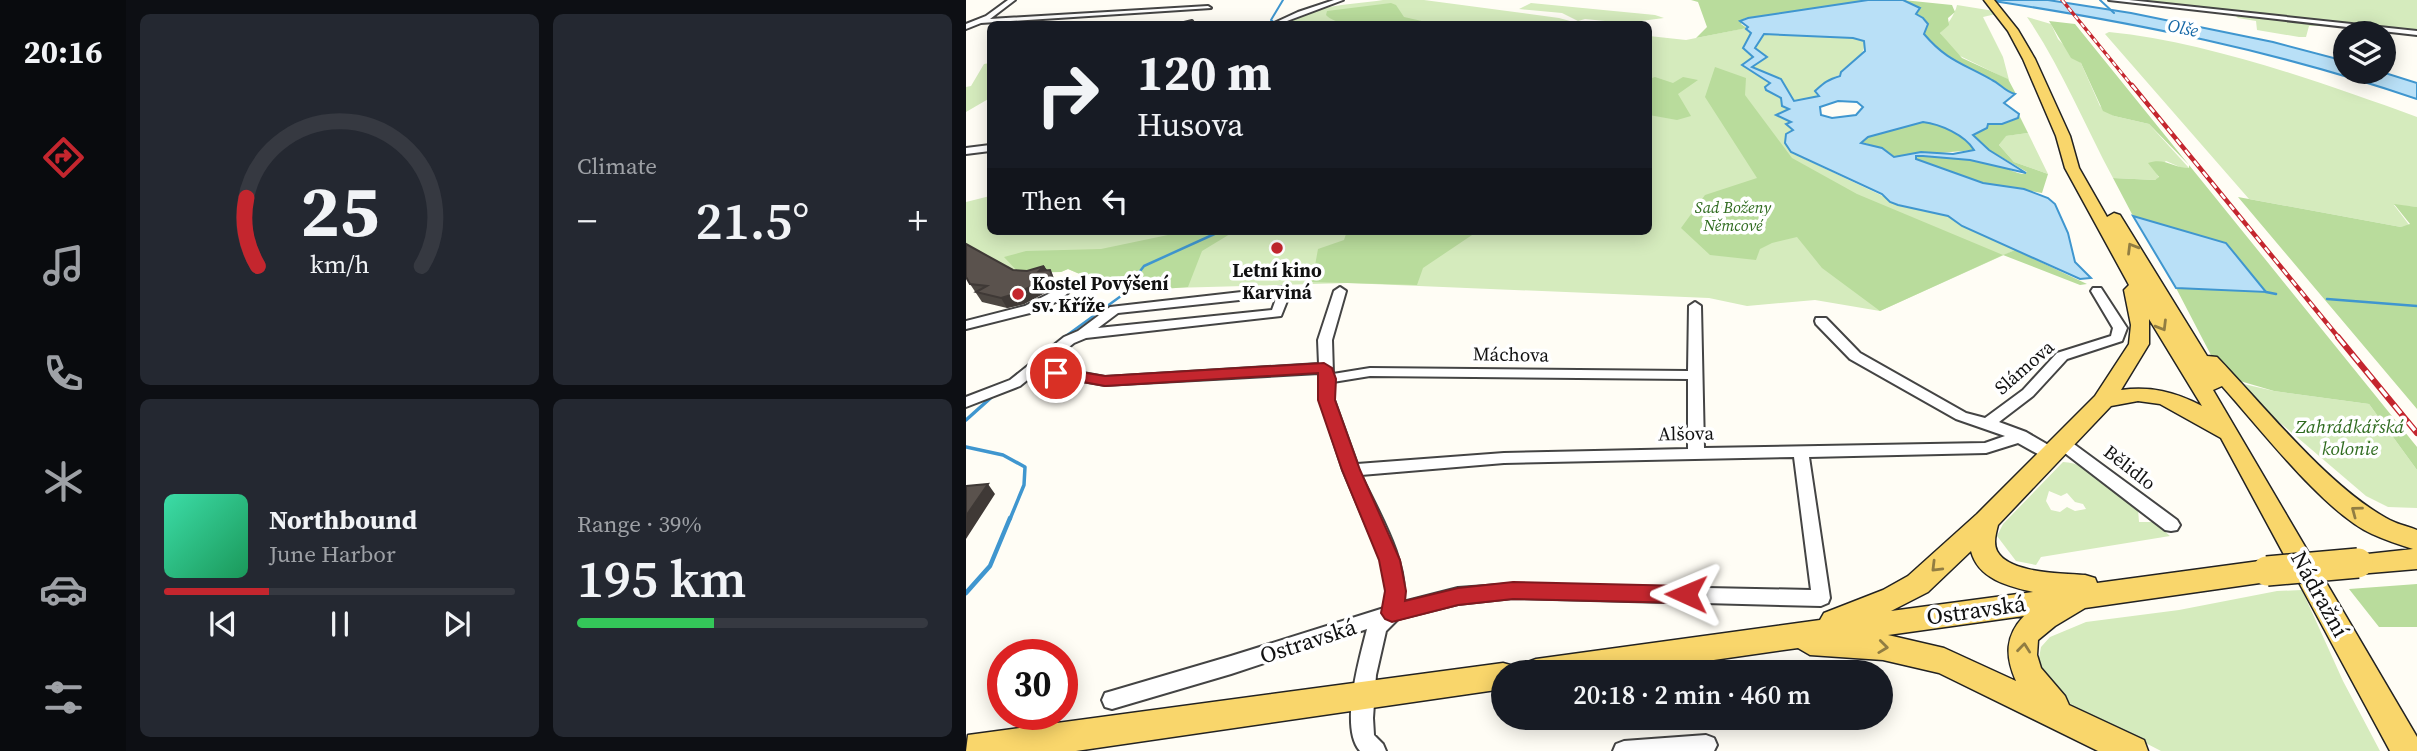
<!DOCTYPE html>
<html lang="en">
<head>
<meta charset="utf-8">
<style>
	:root { --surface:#171b24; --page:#242831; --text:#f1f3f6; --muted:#9ea1a6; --line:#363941; --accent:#c4262e }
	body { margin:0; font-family:"Source Serif 4",serif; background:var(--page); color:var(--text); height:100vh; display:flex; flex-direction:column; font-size:26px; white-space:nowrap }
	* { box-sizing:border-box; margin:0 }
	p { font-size:23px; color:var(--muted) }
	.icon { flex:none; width:38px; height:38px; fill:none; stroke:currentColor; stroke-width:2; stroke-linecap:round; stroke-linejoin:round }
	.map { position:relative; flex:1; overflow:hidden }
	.drawer { display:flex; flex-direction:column; gap:14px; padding:14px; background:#0d0f14; width:840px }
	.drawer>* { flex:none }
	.top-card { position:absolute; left:21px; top:21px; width:665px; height:214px; border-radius:10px; box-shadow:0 4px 18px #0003; background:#171b24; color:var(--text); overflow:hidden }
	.fabs { position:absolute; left:1367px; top:21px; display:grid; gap:14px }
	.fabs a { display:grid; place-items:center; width:63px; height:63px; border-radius:50%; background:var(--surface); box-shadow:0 4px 18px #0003; font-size:35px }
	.speed { position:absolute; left:21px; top:639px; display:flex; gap:14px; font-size:35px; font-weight:700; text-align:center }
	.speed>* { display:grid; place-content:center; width:91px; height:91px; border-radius:50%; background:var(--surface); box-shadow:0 4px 18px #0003; line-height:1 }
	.speed .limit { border:10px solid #d22; background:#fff; color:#111 }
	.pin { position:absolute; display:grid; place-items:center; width:60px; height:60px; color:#fff; margin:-30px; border:4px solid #fff; border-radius:50%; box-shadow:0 2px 7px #0007 }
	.me { position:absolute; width:77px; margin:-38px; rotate:271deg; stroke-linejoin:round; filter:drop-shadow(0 0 5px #0008) }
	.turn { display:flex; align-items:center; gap:24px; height:147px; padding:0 35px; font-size:32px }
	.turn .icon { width:91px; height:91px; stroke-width:2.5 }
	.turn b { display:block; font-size:49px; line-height:60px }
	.then { display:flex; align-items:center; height:66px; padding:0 35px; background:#0003; gap:14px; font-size:26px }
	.big { font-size:52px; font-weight:600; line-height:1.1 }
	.drawer .widget { flex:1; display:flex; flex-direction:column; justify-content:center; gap:10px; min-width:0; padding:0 24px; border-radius:10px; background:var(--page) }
	.drawer .dial { align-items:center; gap:0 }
	.dial svg { height:182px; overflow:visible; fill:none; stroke:var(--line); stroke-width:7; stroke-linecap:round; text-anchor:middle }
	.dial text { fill:var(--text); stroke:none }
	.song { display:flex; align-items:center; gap:21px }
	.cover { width:84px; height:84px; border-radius:10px; background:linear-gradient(135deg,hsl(160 70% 55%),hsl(150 70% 35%)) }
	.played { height:7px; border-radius:4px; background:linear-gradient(90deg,var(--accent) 30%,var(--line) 30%) }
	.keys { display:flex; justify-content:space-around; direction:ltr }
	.heat { display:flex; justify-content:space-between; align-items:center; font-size:38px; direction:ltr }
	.charge { height:10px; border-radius:5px; background:linear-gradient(90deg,#34c759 39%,var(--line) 0) }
	.drawer .tiles { flex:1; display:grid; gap:14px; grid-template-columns:repeat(2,1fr) }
	.trip { position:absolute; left:525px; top:660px; width:402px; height:70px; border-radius:35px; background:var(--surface); box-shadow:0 4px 18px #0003; font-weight:600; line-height:70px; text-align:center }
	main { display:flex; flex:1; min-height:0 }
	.tab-bar { display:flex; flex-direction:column; width:126px; justify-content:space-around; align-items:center; background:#090b0e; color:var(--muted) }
	.tab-bar .icon { width:49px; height:49px }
	.tab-bar .selected { color:var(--accent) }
	.tab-bar b { font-size:32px; color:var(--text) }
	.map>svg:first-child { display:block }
	.green { fill:#d5ebbd; fill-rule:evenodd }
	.forest { fill:#b9dc9c }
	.water { fill:#b9e0f7; stroke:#3f96cf; stroke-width:2; fill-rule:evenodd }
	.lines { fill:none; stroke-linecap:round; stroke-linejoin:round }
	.stream-far3 { stroke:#3f96cf; stroke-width:2 }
	.stream-far2 { stroke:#3f96cf; stroke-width:2.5 }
	.stream-far1 { stroke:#3f96cf; stroke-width:3.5 }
	.stream { stroke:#3f96cf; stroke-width:4.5 }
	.minor-casing { stroke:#444; stroke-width:4 }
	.primary-casing { stroke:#222; stroke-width:3 }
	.minor { fill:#fff; fill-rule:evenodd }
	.primary { fill:#f9d66b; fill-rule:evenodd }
	.rail-far2-casing { stroke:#c4262e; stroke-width:3.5 }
	.rail-far1-casing { stroke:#c4262e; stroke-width:4.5 }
	.rail-casing { stroke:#c4262e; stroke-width:6 }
	.rail-far2 { stroke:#fff; stroke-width:2; stroke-dasharray:5; stroke-linecap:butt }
	.rail-far1 { stroke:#fff; stroke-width:2.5; stroke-dasharray:7; stroke-linecap:butt }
	.rail { stroke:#fff; stroke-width:3.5; stroke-dasharray:11; stroke-linecap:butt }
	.primary-bridge-casing { stroke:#222; stroke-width:32; stroke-linecap:butt }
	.primary-bridge { stroke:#f9d66b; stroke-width:29 }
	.wall { fill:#4d4742 }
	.shaded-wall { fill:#3f3936 }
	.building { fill:#5a524d; stroke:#3f3936; stroke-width:2 }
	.oneway { stroke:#917d42 }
	.route { fill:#c4262e; stroke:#7f191e; stroke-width:2 }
	.poi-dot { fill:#c4262e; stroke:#fff; stroke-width:2.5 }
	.labels { text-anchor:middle; stroke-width:7; stroke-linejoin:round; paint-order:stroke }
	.far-park-label { font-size:16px; font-style:italic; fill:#2f6b1f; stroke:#fff }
	.far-water-label { font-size:18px; font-style:italic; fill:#1768a6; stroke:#fff }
	.poi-label { font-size:19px; font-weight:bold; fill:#111; stroke:#fff }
	.street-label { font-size:19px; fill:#111; stroke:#fff }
	.park-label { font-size:19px; font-style:italic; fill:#2f6b1f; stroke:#fff }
	.near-street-label { font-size:23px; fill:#111; stroke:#fff }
</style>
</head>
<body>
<main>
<nav class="tab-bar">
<b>20:16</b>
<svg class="icon selected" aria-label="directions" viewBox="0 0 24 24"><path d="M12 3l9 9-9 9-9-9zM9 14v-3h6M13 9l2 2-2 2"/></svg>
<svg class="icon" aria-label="music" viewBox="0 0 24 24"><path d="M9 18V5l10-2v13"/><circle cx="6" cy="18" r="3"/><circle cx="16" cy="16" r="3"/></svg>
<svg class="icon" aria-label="phone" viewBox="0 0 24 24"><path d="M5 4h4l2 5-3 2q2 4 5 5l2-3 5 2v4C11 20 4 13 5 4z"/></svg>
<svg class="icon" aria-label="climate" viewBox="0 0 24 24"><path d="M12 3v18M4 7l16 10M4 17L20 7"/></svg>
<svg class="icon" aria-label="car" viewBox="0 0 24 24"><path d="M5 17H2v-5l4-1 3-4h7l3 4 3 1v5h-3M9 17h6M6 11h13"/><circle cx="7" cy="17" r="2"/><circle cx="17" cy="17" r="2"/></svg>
<svg class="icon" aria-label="filters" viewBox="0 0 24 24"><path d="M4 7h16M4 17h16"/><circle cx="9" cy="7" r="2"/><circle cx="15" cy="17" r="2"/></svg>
</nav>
<section class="drawer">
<div class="tiles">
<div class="widget dial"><svg viewBox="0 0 100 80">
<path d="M14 69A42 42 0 1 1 86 69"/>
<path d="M14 69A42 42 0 0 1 9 39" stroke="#c4262e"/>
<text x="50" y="56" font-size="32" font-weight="700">25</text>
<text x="50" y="72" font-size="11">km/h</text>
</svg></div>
<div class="widget"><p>Climate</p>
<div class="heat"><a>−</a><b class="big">21.5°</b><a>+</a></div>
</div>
<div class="widget">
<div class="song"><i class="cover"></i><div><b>Northbound</b><p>June Harbor</p></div></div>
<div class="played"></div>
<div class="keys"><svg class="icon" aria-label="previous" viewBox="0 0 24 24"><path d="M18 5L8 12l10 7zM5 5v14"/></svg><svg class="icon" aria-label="pause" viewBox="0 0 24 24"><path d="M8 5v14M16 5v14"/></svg><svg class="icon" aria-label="next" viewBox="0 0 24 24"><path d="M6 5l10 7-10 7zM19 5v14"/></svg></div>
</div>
<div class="widget"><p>Range · 39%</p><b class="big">195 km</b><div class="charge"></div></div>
</div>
</section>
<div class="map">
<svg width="1451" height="751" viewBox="0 0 1451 751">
	<rect width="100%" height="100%" fill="#fffdf5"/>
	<path class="green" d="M417 0H458L593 18 615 24H315C346 5 382 5 417 0Z
		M1146 0H1451V33L1184 3Z
		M565 3 689 15 698 18 659 23 619 19 612 21 596 13 553 9Z
		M991 5 1028 11 1030 14 1017 17 1037 57 1043 80 990 54 974 33C980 26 989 15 991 5Z
		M1269 15 1356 24 1361 26H1343L1340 37H1333L1291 30 1290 21 1272 18Z
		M1061 17 1085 24 1092 39 1115 63 1134 106 1148 116 1183 124 1223 168H1216L1200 161 1189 170 1193 178 1189 180 1147 178C1118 124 1095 67 1061 17Z
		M780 28 785 34 887 38 898 41C901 65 864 77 849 91L853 96 828 101 821 108 822 111 810 115 825 122 820 124 827 130 820 134V144L826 153 940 207 983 216 996 226 1049 250 914 311 849 300 781 306 743 298 382 283 205 288 208 283 159 275 123 278 102 269 95 272 50 274 0 250V202L24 196V231H682L683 36 720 40Z
		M1143 32C1243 42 1357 83 1451 117V207L1428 205 1444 226 1435 227 1283 199 1139 34Z
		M24 63V98L0 112V87L5 86 18 64Z
		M1062 133 1082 174 1048 162 1033 145 1039 136Z
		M1269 382 1308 391 1403 404 1451 470V508L1422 507 1400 496 1292 404Z
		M1097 462C1125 463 1152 492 1172 509L1173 522H1188L1204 536 1075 557 1070 565 1050 561 1031 536 1037 524ZM1083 491 1095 496 1101 493 1109 502 1117 504 1120 509 1109 511 1101 507 1094 512 1085 510 1080 501Z
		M1336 590 1377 681 1414 751H1195L1104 704 1088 690 1076 672 1073 658 1075 647 1084 637 1120 622 1213 610 1311 591Z"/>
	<path class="forest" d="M725 0H902L779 18 775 24 781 28 730 38 741 27 732 2Z
		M937 0 986 5 989 12 982 18 983 25 974 33 996 58 1042 79 1050 94 1039 91 1029 81 985 60 958 35 962 25 950 14 954 8Z
		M425 3 430 5 438 17 469 24C448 25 373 31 360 15L361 11Z
		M1083 21 1109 24 1451 447V470L1403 404 1308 391 1267 379 1247 359 1210 288 1250 289 1184 223 1167 216 1147 178 1189 180 1193 177 1182 163C1198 157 1208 168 1223 168V165L1183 124 1148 116 1137 111 1115 63 1105 58Z
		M749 67 780 78 779 95 826 158 891 194 1037 255 1049 250 1121 284 1114 285 1037 255 914 311 856 268 831 237 806 243 794 249 790 260 744 255 715 228 739 195 791 178 739 97Z
		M689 77 707 83 717 77 732 80 712 94 725 116 711 120 683 115V79Z
		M1053 115 1062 133 1040 136 1033 145 1048 162 1082 174 1076 193 1016 183 966 167 949 158C962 152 1021 161 1036 167 1043 169 1049 173 1057 174L1061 172 1023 150 1007 135 1021 128 1022 124 1046 121Z
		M957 122C975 125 998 134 1008 150L928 157 916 148 895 142 902 137Z
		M1272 197 1435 227 1444 224 1428 204 1451 207V409Z
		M221 231H269L236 251 222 287 149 293 165 276 123 278 102 269 95 272H52L38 257 60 251 135 249Z
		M381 231H512L457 268 451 285 346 282 352 249 378 240Z
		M1451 584V627H1413L1383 589Z"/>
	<path class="water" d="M902 0H937L954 8 950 14 957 18 962 24 958 34C981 61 996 63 1026 80 1035 84 1038 91 1049 94L1038 103 1053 114 1052 118 1036 124H1022L1021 128 1007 135 1023 150 1060 173 1004 160 957 156H950V159L1017 183 1058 189 1082 198 1089 204 1102 233 1109 262 1125 278 1114 279 996 226 982 216 932 205 924 202 916 194 825 152 819 143 820 134 827 130 820 124 825 122 810 115 823 109 816 106 815 98 800 90 799 87 804 83 776 65 787 57 777 48 785 33 780 29 782 27 774 21 782 18ZM798 34 887 38 898 41 899 51 875 72 874 76C861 80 858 83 849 91L853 96 828 101 815 79 786 67 801 57 789 48ZM872 101 891 102 897 107 890 115 866 118 855 115 854 107ZM957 122C974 124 999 135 1008 150L987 154 955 152 928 157 916 148 895 143 902 137Z
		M1021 0H1082L1165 13 1307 42 1379 61V72H1416L1451 83V99C1307 50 1171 23 1021 0Z
		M1167 216 1260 243 1300 292 1210 288Z"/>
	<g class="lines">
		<path class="stream-far3" d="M1134 0 1148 13
			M310 24 305 20 317 0"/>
		<path class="stream-far2" d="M1300 292 1310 294
			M1361 299 1451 306
			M97 338 155 296 178 266 255 231"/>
		<path class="stream-far1" d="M51 375 100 337
			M0 420 29 394
			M0 447 37 455 59 467 58 485 44 519"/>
		<path class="stream" d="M0 593 24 566 44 518"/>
		<g class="minor-casing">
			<path id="minor" d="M42 0H49L24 19 242 6 245 8 15 23 0 29V24L20 16Z
				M368 0H377L313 24H306L332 12Z
				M1143 0H1163L1451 31V35Z
				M226 21 228 24H217L218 23Z
				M24 145V151L0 154V148Z
				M98 286 104 290 102 293 92 301 68 312 0 329V321L59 306Z
				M319 287 325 291 315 316 120 338 108 343 79 366 139 377 353 364 352 340 368 291 374 287 380 291 366 340 367 374 404 368 722 371 723 306 729 302 735 306 738 448 1019 443 1039 436 990 419 884 359 850 324 849 321 850 318H860L894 353 1000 413 1019 418 1057 390 1091 353 1145 336 1147 328 1125 291 1127 288H1135L1161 328 1156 341 1101 359 1067 396 1033 422 1060 432 1091 450 1093 454 1091 458H1079L1052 443 1020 453 843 457 864 598 862 603 855 606 547 598 492 604 432 619 420 631 410 675 407 718 408 735 417 744 420 751H394C373 728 394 657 401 629L265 674 146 709 139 707 136 700 139 693 146 691 265 656 418 608 421 591 415 560 377 470 354 400 353 373 139 385 70 373 54 386 0 407V397L44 380 98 337 112 331 144 307ZM311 296 306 310 132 328 152 313ZM404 376 722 379V449L538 453 391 464 368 400 367 382ZM828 457 845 590 547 584 492 588 437 602C444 564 411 510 395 475L538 463Z
				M1096 438 1101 439 1211 520 1214 525 1211 530 1205 531 1199 530 1091 447 1088 443 1091 439Z
				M740 735 748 738 751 745 748 751H647L650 744 658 741Z"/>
		</g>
		<g class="primary-casing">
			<path id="primary" d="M1018 0H1028L1052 30 1069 59 1104 136 1113 168 1141 217 1148 213 1154 215 1241 356 1251 357C1299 407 1361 485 1420 518 1430 524 1441 526 1451 530V569L1392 574 1383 570 1379 563 1383 556 1447 549C1434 545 1419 540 1406 534 1358 512 1293 427 1256 386L1247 390 1451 737V751H1424L1255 438 1194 404 1172 401 1145 406 1032 525C1030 533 1027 543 1031 551 1043 574 1097 573 1119 575L1129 578 1131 583 1301 560 1311 563 1315 571 1311 579 1301 582 1119 608 1089 626 1072 640 1071 655 1075 668 1099 696 1103 705 1178 740 1182 751H1132L973 673 917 660 844 655 832 648 664 672H555L559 663 570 659 854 620 858 613 917 590 942 576 1011 514 1129 396 1163 344 1165 325 1158 290 1163 285 1099 168 1090 136 1057 59 1042 31ZM1183 319 1236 406C1209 392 1185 386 1155 390L1183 344ZM1005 551C1012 579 1042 586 1067 592L925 611 962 592ZM1058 616C1039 636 1039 656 1050 681L978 648 922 635Z
				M537 663 548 666 550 672H537V689L110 751H0L2 735Z"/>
		</g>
		<use href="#minor" class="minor"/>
		<use href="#primary" class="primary"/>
		<g class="rail-far2-casing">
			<path id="rail-far2" d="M1096 0 1167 87"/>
		</g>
		<g class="rail-far1-casing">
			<path id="rail-far1" d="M1166 85 1373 338"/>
		</g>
		<g class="rail-casing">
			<path id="rail" d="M1372 337 1451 433"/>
		</g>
		<use href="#rail-far2" class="rail-far2"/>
		<use href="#rail-far1" class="rail-far1"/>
		<use href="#rail" class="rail"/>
		<g class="primary-bridge-casing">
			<path id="primary-bridge" d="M1301 571 1392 563"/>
		</g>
		<use href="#primary-bridge" class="primary-bridge"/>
	</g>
	<path class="wall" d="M78 266 89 280 92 286 58 304 41 308 16 302 0 278 47 270 61 271Z"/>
	<path class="shaded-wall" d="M78 266 84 275V270L92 286 58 304 41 308 35 298 73 271Z
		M22 484 29 494 0 539V516Z"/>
	<path class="building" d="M0 244 47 270 61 271 78 266 73 271 84 270 86 276 52 293 35 298 10 292 21 286 4 284 0 277Z
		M22 484 0 516V486Z"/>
	<defs><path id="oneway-chevron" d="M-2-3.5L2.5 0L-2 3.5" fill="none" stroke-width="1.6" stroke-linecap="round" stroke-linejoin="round" transform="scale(1.75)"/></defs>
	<g class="oneway">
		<use href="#oneway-chevron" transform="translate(1166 248) rotate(-121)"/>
		<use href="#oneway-chevron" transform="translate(1196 326) rotate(59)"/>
		<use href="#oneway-chevron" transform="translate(1390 511) rotate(-143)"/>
		<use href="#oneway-chevron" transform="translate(970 567) rotate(135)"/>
		<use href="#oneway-chevron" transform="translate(917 647) rotate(7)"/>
		<use href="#oneway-chevron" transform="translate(1058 648) rotate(-84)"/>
	</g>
	<path class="route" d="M358 363 366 368 370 379 369 400 394 470 434 560 440 591 439 601 492 588 547 582 720 586 728 588 731 594 728 600 720 603 547 599 492 605 426 622 419 619 415 613 419 591 413 560 376 470 352 400V373L139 386 90 377 83 373 90 368 139 376Z"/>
	<g class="poi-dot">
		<circle cx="311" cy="248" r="7"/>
		<circle cx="52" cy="294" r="7"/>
	</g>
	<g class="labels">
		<g class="far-park-label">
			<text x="767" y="213">Sad Boženy<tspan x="767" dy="18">Němcové</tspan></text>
		</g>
		<g class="far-water-label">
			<text transform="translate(1217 28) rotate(12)" y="6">Olše</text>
		</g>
		<g class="poi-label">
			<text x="311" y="277">Letní kino<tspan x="311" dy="22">Karviná</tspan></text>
			<text x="66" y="290" text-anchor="start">Kostel Povýšení<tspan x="66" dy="22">sv. Kříže</tspan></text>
		</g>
		<g class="street-label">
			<text transform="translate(545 354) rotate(1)" y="7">Máchova</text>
			<text transform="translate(1058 367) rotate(-41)" y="7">Slámova</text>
			<text transform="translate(720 433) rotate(-1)" y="7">Alšova</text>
			<text transform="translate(1164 467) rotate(38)" y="7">Bělidlo</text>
		</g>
		<g class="park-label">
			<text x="1384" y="433">Zahrádkářská<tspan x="1384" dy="22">kolonie</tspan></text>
		</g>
		<g class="near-street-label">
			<text transform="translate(1354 594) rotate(61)" y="8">Nádražní</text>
			<text transform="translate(1010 610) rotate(-8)" y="8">Ostravská</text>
			<text transform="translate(342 641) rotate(-18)" y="8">Ostravská</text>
		</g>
	</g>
</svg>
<div class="fabs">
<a><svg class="icon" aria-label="layers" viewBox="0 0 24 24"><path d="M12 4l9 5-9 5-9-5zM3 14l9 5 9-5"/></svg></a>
</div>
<div class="speed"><div class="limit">30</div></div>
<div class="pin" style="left:90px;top:373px;background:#d93025"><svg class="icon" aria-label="arrive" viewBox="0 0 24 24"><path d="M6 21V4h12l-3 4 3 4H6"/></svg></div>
<svg class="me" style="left:720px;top:594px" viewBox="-20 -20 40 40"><path d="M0-17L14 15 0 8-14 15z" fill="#c4262e" stroke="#fff" stroke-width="4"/></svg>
<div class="trip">20:18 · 2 min · 460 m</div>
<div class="top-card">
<div class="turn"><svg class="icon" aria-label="right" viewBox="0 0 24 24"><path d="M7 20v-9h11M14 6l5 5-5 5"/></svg><div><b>120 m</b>Husova</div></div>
<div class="then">Then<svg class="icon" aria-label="left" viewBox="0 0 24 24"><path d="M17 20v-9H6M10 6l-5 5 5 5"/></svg></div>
</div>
</div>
</main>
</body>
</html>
